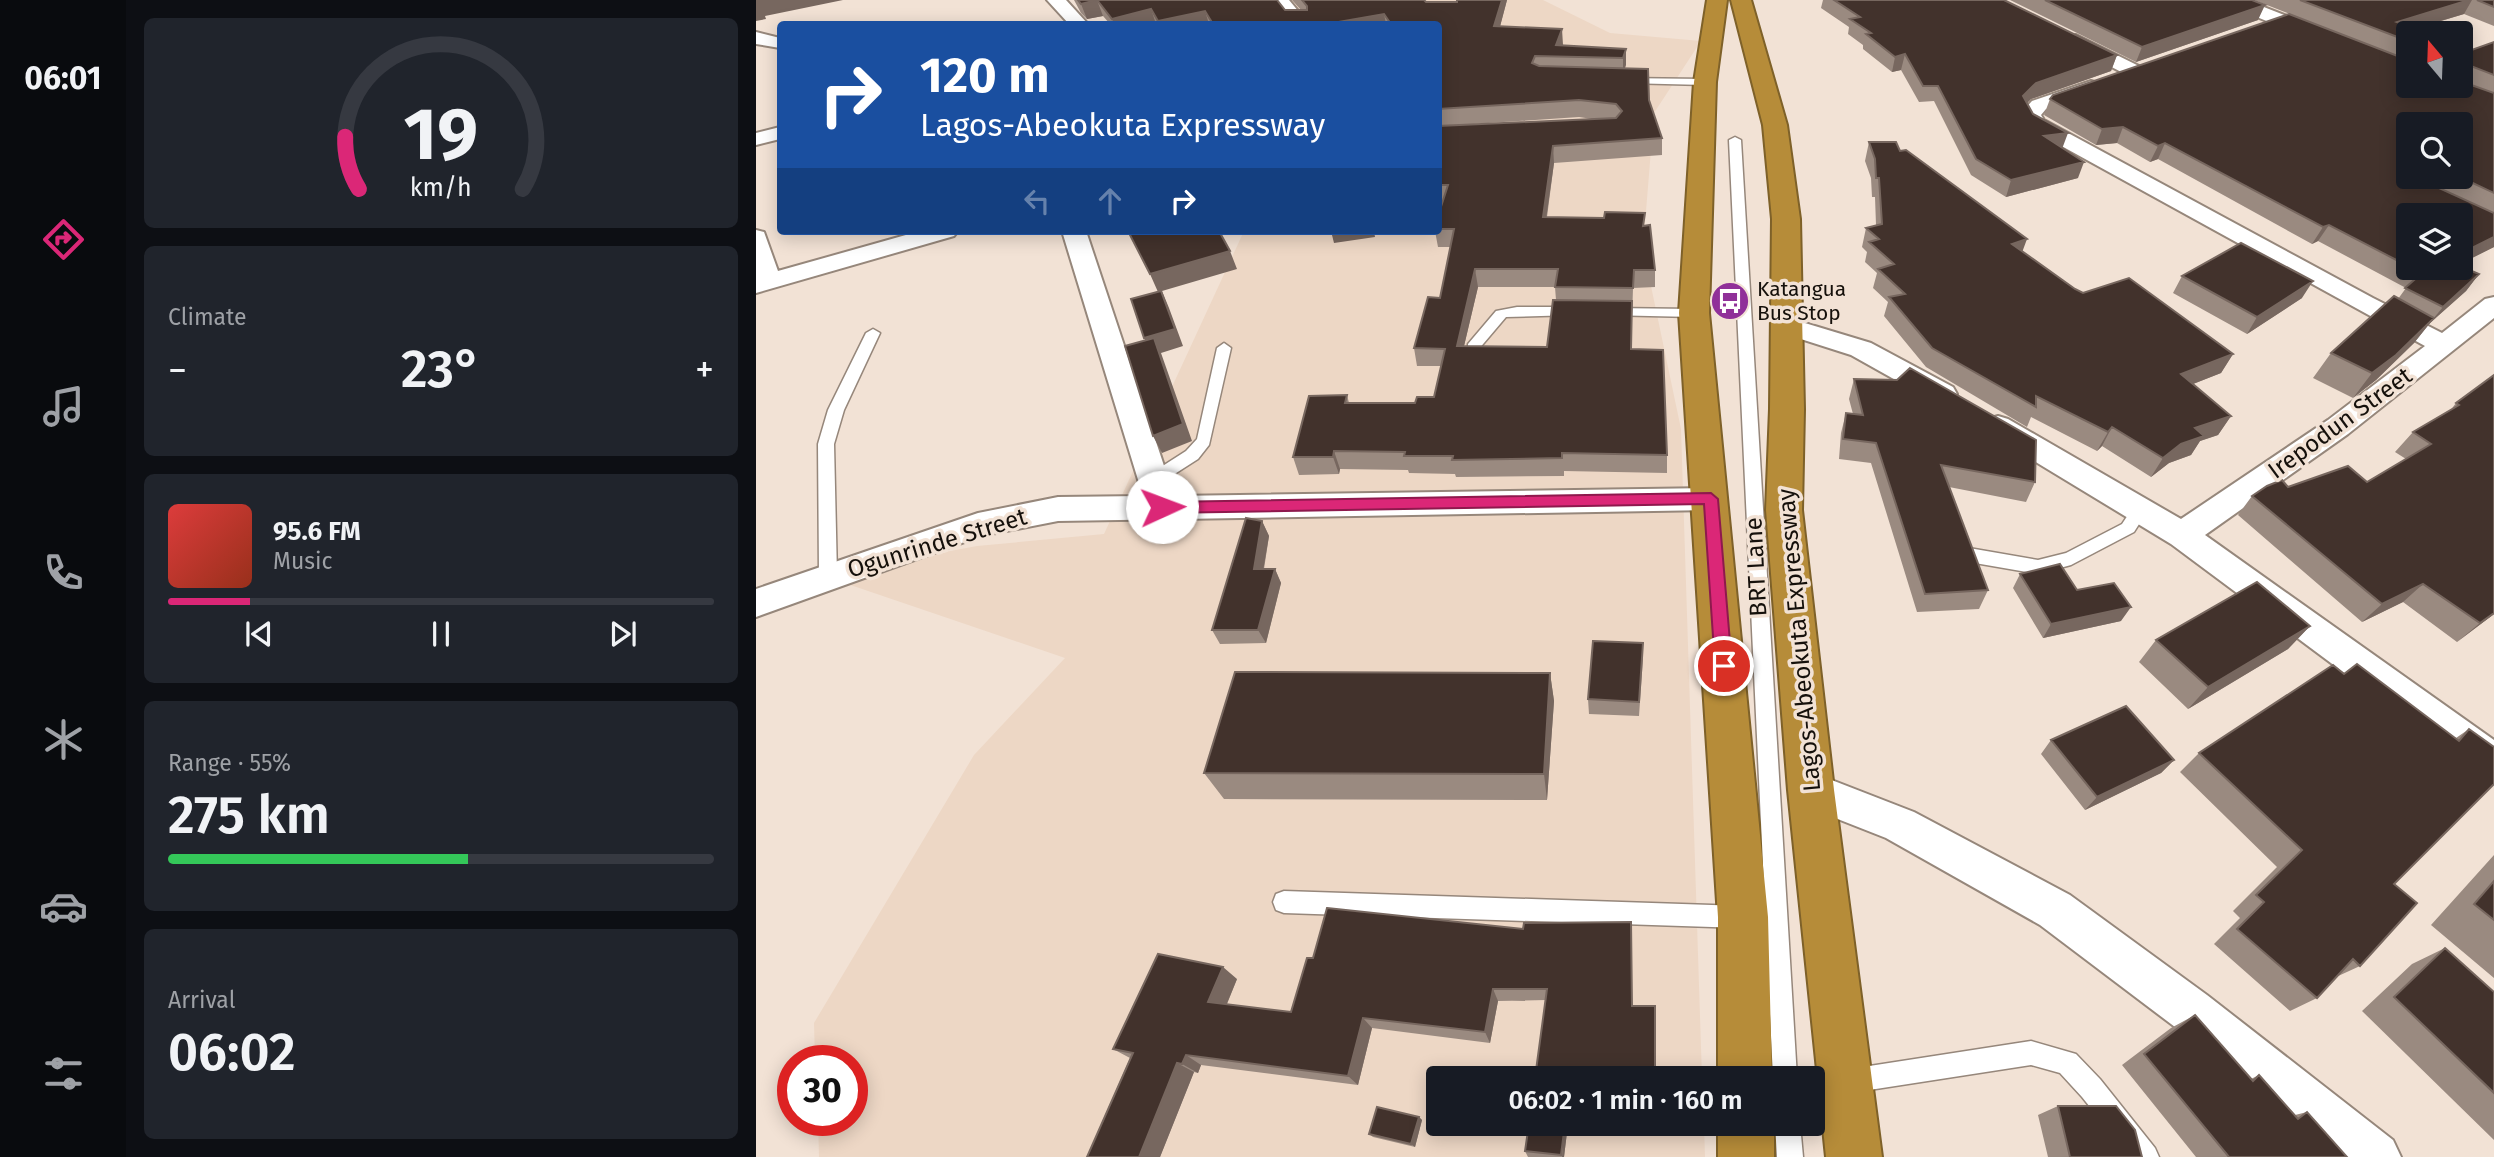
<!DOCTYPE html>
<html lang="en">
<head>
<meta charset="utf-8">
<style>
	:root { --surface:#171b24; --page:#20242c; --text:#f1f3f6; --muted:#9ea1a6; --line:#363941; --accent:#db2777 }
	body { margin:0; font-family:"Fira Sans",sans-serif; background:var(--page); color:var(--text); height:100vh; display:flex; flex-direction:column; font-size:26px; white-space:nowrap }
	* { box-sizing:border-box; margin:0 }
	p { font-size:23px; color:var(--muted) }
	.icon { flex:none; width:38px; height:38px; fill:none; stroke:currentColor; stroke-width:2; stroke-linecap:round; stroke-linejoin:round }
	.map { position:relative; flex:1; overflow:hidden }
	.panel { display:flex; flex-direction:column; gap:18px; padding:18px; background:#0d0f14; width:630px }
	.panel>* { flex:none }
	.hud { position:absolute; left:21px; top:21px; width:665px; height:214px; border-radius:7px; box-shadow:0 4px 18px #0003; background:#1a4fa0; color:#fff; overflow:hidden }
	.needle { width:46px; rotate:341deg }
	.controls { position:absolute; left:1640px; top:21px; display:grid; gap:14px }
	.controls a { display:grid; place-items:center; width:77px; height:77px; border-radius:7px; background:var(--surface); box-shadow:0 4px 18px #0003; font-size:35px }
	.speed { position:absolute; left:21px; top:1045px; display:flex; gap:14px; font-size:35px; font-weight:700; text-align:center }
	.speed>* { display:grid; place-content:center; width:91px; height:91px; border-radius:50%; background:var(--surface); box-shadow:0 4px 18px #0003; line-height:1 }
	.speed .limit { border:10px solid #d22; background:#fff; color:#111 }
	.pin { position:absolute; display:grid; place-items:center; width:60px; height:60px; color:#fff; margin:-30px; border:4px solid #fff; border-radius:50%; box-shadow:0 2px 7px #0007 }
	.me { position:absolute; width:77px; margin:-38px; rotate:88deg; stroke-linejoin:round; filter:drop-shadow(0 0 5px #0008) }
	.turn { display:flex; align-items:center; gap:24px; height:147px; padding:0 28px; font-size:32px }
	.turn .icon { width:91px; height:91px; stroke-width:2.5 }
	.turn b { display:block; font-size:49px; line-height:60px }
	.lanes { display:flex; align-items:center; height:66px; padding:0 28px; background:#0003; justify-content:center; gap:35px; direction:ltr }
	.lanes .off { opacity:.35 }
	.big { font-size:52px; font-weight:600; line-height:1.1 }
	.panel .widget { flex:1; display:flex; flex-direction:column; justify-content:center; gap:10px; min-width:0; padding:0 24px; border-radius:10px; background:var(--page) }
	.panel .dial { align-items:center; gap:0 }
	.dial svg { height:182px; overflow:visible; fill:none; stroke:var(--line); stroke-width:7; stroke-linecap:round; text-anchor:middle }
	.dial text { fill:var(--text); stroke:none }
	.song { display:flex; align-items:center; gap:21px }
	.cover { width:84px; height:84px; border-radius:10px; background:linear-gradient(135deg,hsl(0 70% 55%),hsl(10 70% 35%)) }
	.played { height:7px; border-radius:4px; background:linear-gradient(90deg,var(--accent) 15%,var(--line) 15%) }
	.keys { display:flex; justify-content:space-around; direction:ltr }
	.heat { display:flex; justify-content:space-between; align-items:center; font-size:38px; direction:ltr }
	.charge { height:10px; border-radius:5px; background:linear-gradient(90deg,#34c759 55%,var(--line) 0) }
	.trip { position:absolute; left:670px; top:1066px; width:399px; height:70px; border-radius:7px; background:var(--surface); box-shadow:0 4px 18px #0003; font-weight:600; line-height:70px; text-align:center }
	main { display:flex; flex:1; min-height:0 }
	.tab-bar { display:flex; flex-direction:column; width:126px; justify-content:space-around; align-items:center; background:#090b0e; color:var(--muted) }
	.tab-bar .icon { width:49px; height:49px }
	.tab-bar .current { color:var(--accent) }
	.tab-bar b { font-size:32px; color:var(--text) }
	.map>svg:first-child { display:block }
	.built { fill:#edd7c5 }
	.lines { fill:none; stroke-linecap:round; stroke-linejoin:round }
	.lane-casing { stroke:#96877b; stroke-width:3 }
	.street-casing { stroke:#96877b; stroke-width:4 }
	.highway-casing { stroke:#7e6129; stroke-width:4 }
	.lane { fill:#fff; fill-rule:evenodd }
	.street { fill:#fff; fill-rule:evenodd }
	.highway { fill:#b68c39; fill-rule:evenodd }
	.wall { fill:#9a8a80; fill-rule:evenodd }
	.shaded-wall { fill:#77675f }
	.building { fill:#42322c; stroke:#77675f; stroke-width:2 }
	.route { fill:#db2777; stroke:#8e194d; stroke-width:2 }
	.labels { text-anchor:middle; stroke-width:7; stroke-linejoin:round; paint-order:stroke }
	.far-poi-label { font-size:21px; fill:#15100b; stroke:#f2e2d5; text-anchor:start }
	.street-label { font-size:24px; fill:#15100b; stroke:#f2e2d5 }
</style>
</head>
<body>
<main>
<nav class="tab-bar">
<b>06:01</b>
<svg class="icon current" aria-label="directions" viewBox="0 0 24 24"><path d="M12 3l9 9-9 9-9-9zM9 14v-3h6M13 9l2 2-2 2"/></svg>
<svg class="icon" aria-label="music" viewBox="0 0 24 24"><path d="M9 18V5l10-2v13"/><circle cx="6" cy="18" r="3"/><circle cx="16" cy="16" r="3"/></svg>
<svg class="icon" aria-label="phone" viewBox="0 0 24 24"><path d="M5 4h4l2 5-3 2q2 4 5 5l2-3 5 2v4C11 20 4 13 5 4z"/></svg>
<svg class="icon" aria-label="climate" viewBox="0 0 24 24"><path d="M12 3v18M4 7l16 10M4 17L20 7"/></svg>
<svg class="icon" aria-label="car" viewBox="0 0 24 24"><path d="M5 17H2v-5l4-1 3-4h7l3 4 3 1v5h-3M9 17h6M6 11h13"/><circle cx="7" cy="17" r="2"/><circle cx="17" cy="17" r="2"/></svg>
<svg class="icon" aria-label="filters" viewBox="0 0 24 24"><path d="M4 7h16M4 17h16"/><circle cx="9" cy="7" r="2"/><circle cx="15" cy="17" r="2"/></svg>
</nav>
<section class="panel">
<div class="widget dial"><svg viewBox="0 0 100 80">
<path d="M14 69A42 42 0 1 1 86 69"/>
<path d="M14 69A42 42 0 0 1 8 46" stroke="#db2777"/>
<text x="50" y="56" font-size="32" font-weight="700">19</text>
<text x="50" y="72" font-size="11">km/h</text>
</svg></div>
<div class="widget"><p>Climate</p>
<div class="heat"><a>−</a><b class="big">23°</b><a>+</a></div>
</div>
<div class="widget">
<div class="song"><i class="cover"></i><div><b>95.6 FM</b><p>Music</p></div></div>
<div class="played"></div>
<div class="keys"><svg class="icon" aria-label="previous" viewBox="0 0 24 24"><path d="M18 5L8 12l10 7zM5 5v14"/></svg><svg class="icon" aria-label="pause" viewBox="0 0 24 24"><path d="M8 5v14M16 5v14"/></svg><svg class="icon" aria-label="next" viewBox="0 0 24 24"><path d="M6 5l10 7-10 7zM19 5v14"/></svg></div>
</div>
<div class="widget"><p>Range · 55%</p><b class="big">275 km</b><div class="charge"></div></div>
<div class="widget"><p>Arrival</p><b class="big">06:02</b></div>
</section>
<div class="map">
<svg width="1738" height="1157" viewBox="0 0 1738 1157">
	<rect width="100%" height="100%" fill="#f2e2d5"/>
	<path class="built" d="M532 0H787L854 33 945 41 898 113 887 248 925 429 946 1078H682V1124H948L949 1157H63L62 1120H96V1060H59L58 1023 218 755 309 658 65 575 221 546 348 534 488 231H682V24H551Z"/>
	<g class="lines">
		<g class="lane-casing">
			<path id="lane" d="M865 78 949 79 954 82 949 85 869 83 865 82Z
				M979 137 985 140 1041 1078H1017L973 140Z
				M761 307H819L826 311 819 315 750 317 722 350H712V344L740 311Z
				M854 308 938 309 945 313 938 317 849 315 847 312Z
				M117 329 124 333 88 410 78 444 81 576 78 581H66L63 576 62 444 72 410 110 333Z
				M468 343 475 348 453 445 442 459 403 484H391L389 480 391 476 430 451 441 439 461 348Z
				M1384 504 1392 510 1378 532 1315 565 1282 574 1213 562 1207 560 1204 555 1207 550 1213 548 1282 560 1310 553 1366 524 1378 506Z
				M528 891 986 906 994 909 997 917 994 925 986 928 528 913 520 910 517 902 520 894Z
				M1275 1041 1320 1054 1344 1079 1399 1148 1403 1157H1374L1326 1097 1304 1073 1275 1065 1094 1093 1085 1090 1082 1081 1085 1072 1094 1069Z
				M1019 1124H1044L1047 1157H1021Z"/>
		</g>
		<g class="street-casing">
			<path id="street" d="M291 0H310L332 24H313Z
				M515 0H533L553 24H535Z
				M1466 0H1490L1569 31 1571 35 1569 39H1555L1469 4Z
				M0 32 24 38V48L0 44Z
				M1320 35 1387 68 1390 72 1387 76H1373L1313 45 1311 41 1313 37Z
				M1335 81 1342 83 1345 87 1342 91 1290 109 1285 115 1288 120 1617 298 1686 333 1729 299 1738 297V318L1592 434 1449 535 1738 740V779L1724 774 1415 544 1232 433 1227 426 1232 419 1242 416 1252 419 1425 519 1572 420 1669 346 1273 128 1264 114 1276 101Z
				M24 127V139L0 145V133Z
				M0 230 8 232 22 271 164 231H202L198 236 0 293Z
				M306 231H330L418 496 955 488 966 491 971 499 966 507 955 510 302 521 225 536 0 617V589L222 513 302 497 387 496Z
				M1029 317 1115 343 1197 387 1201 394 1197 401 1187 403 1177 401 1095 355 1020 331 1016 325 1020 319Z
				M1055 772 1158 812 1314 895 1451 995 1637 1140 1645 1157H1581L1419 1027 1284 925 1130 838 1041 803 1035 790 1041 777Z"/>
		</g>
		<g class="highway-casing">
			<path id="highway" d="M951 0H971L960 82 953 313 1012 917 1016 1078H962V917L923 313 938 82Z
				M975 0H995L1031 125 1044 219 1048 409 1046 510 1078 790 1126 1157H1070L1032 790 1010 510 1014 409 1016 219 1007 125Z
				M962 1124H1018V1157H962Z"/>
		</g>
		<use href="#lane" class="lane"/>
		<use href="#street" class="street"/>
		<use href="#highway" class="highway"/>
	</g>
	<path class="wall" d="M318 0H521L529 10H545L536 0H668L670 2H701V0H751L744 26 807 46 870 49 869 69 893 100 906 138V155L798 163 791 217 888 226 899 270V287L877 288 875 349 911 455V473L808 471V476L700 477 699 474 653 473 652 470 584 469 583 474 543 475 537 457 591 395 593 403H659L678 397 685 366H661L658 348 684 298 695 247H682L679 231H682V216L687 202H682V24H354L347 16 331 19 325 13ZM823 117 836 119 687 126ZM722 287H799L800 300 791 347 708 346Z
		M1067 0H1248L1361 55 1355 71 1275 99 1271 103 1277 114 1306 147 1322 178 1250 197 1215 175 1178 101 1163 102 1145 70 1136 72 1107 49V45L1092 34 1093 27 1065 8Z
		M1254 0H1496L1502 20 1380 62Z
		M1498 0H1738V26L1708 14 1659 29 1652 33V86L1704 47 1713 51 1738 42V247L1704 264V215H1652V268H1704L1723 274 1710 291 1674 323 1658 343 1620 380 1597 398 1557 378 1575 353 1642 299 1650 288 1562 241 1556 244 1402 159 1394 162 1361 143 1340 145 1288 115 1294 99 1577 31ZM1704 124V177H1652Z
		M1113 142 1144 151 1266 252 1319 289 1477 354 1465 373 1437 384 1475 416 1462 435 1444 441 1435 455 1413 463 1395 477 1346 446 1341 451 1275 417 1271 427 1170 367 1128 316 1132 302 1117 288 1121 273 1109 262 1111 252 1106 247 1110 228 1120 225 1119 197H1116L1115 178 1109 161Z
		M1426 276 1546 298 1491 334 1417 293Z
		M1738 375V614L1701 642 1647 602 1606 622 1482 515 1496 496 1532 487 1611 482 1650 459 1639 452 1657 432 1694 411 1700 403Z
		M1098 379 1279 482 1270 502 1193 487 1232 590 1223 609 1161 612 1115 463 1083 459 1085 433 1090 413 1097 414 1093 399Z
		M506 521 513 536 508 569H519L525 583 510 643 464 644 456 630Z
		M1264 574 1321 590 1365 621 1287 638 1257 588Z
		M1554 626 1532 649 1432 709 1383 662 1400 640Z
		M887 658 883 716 833 714 832 699Z
		M794 673 798 701 791 800 468 799 448 773Z
		M1588 674 1700 738 1713 729 1638 884 1604 966 1580 977 1561 998 1534 1011 1458 944 1484 918 1477 911 1521 867 1424 772 1443 753Z
		M1295 740 1418 760 1405 773 1329 810 1285 754Z
		M1738 855V978L1675 925Z
		M571 908 876 1006 899 1078 790 1000 742 1001 734 1043 616 1028 602 1085 445 1065 442 1073 438 1072 404 1157H331L374 1058 357 1049 481 979 471 1004 535 1012 557 958Z
		M1689 948 1738 992V1140L1606 1011 1656 964Z
		M1439 1015 1495 1079 1503 1075 1539 1115 1551 1112 1591 1157H1440L1366 1065 1415 1028Z
		M1302 1106 1386 1157H1292L1282 1115Z
		M663 1117 666 1120 659 1147 617 1137 613 1134Z
		M773 1124H812L808 1157H772L769 1151Z"/>
	<path class="shaded-wall" d="M0 0H87L9 16 10 19 0 21Z
		M341 0 347 16 331 19 325 4Z
		M746 0H751L740 42 738 26Z
		M1713 0H1716L1708 14 1637 35 1641 22Z
		M1509 5 1502 20 1380 62 1386 47Z
		M395 9 400 24H358L356 19Z
		M449 11 453 24H404L402 21Z
		M628 14 630 24H571Z
		M806 29 807 45 803 56 800 45Z
		M870 49V65L867 74V58Z
		M1149 54 1145 70 1136 72 1139 57Z
		M1361 55 1355 71 1275 99 1262 112 1267 96 1280 83Z
		M1715 66 1704 82V68Z
		M1367 127 1361 143 1340 145 1346 129Z
		M1312 133 1306 149 1288 136Z
		M1409 143 1402 159 1394 162 1402 146Z
		M797 146 798 163 788 234 787 217Z
		M1328 162 1322 178 1250 197 1255 180Z
		M1573 225 1562 241 1556 244 1567 227Z
		M575 231H618L619 237 578 243Z
		M1738 237V247L1704 264V254Z
		M1271 239 1264 258 1256 244Z
		M474 251 481 269 406 291 413 308 427 346 405 353 436 441 406 453 397 436 396 355 388 338 402 292 394 274Z
		M719 269 722 287 704 363 701 346Z
		M1723 274 1710 291 1674 323 1658 343 1620 380 1597 398 1616 373 1677 319 1687 307Z
		M1557 281 1546 298 1491 334 1501 317Z
		M1477 354 1465 373 1414 393 1425 374Z
		M1475 416 1462 435 1444 441 1435 455 1413 463 1395 477 1407 458 1439 428Z
		M1356 427 1346 446 1341 451 1352 432Z
		M578 451 584 469 583 474 577 457Z
		M506 521 513 536 505 583 498 569Z
		M519 569 525 583 510 643 502 630Z
		M1667 584 1647 602 1606 622 1626 604Z
		M1375 607 1365 621 1287 638 1295 624Z
		M1738 613V614L1701 642 1724 623Z
		M1554 626 1532 649 1432 709 1452 687Z
		M794 673 798 701 791 800 788 774Z
		M1418 760 1405 773 1329 810 1341 797Z
		M467 967 481 979 467 1013 452 1002Z
		M737 989 742 1001 734 1043 729 1032Z
		M607 1018 616 1028 602 1085 592 1076Z
		M430 1055 445 1065 442 1073 426 1064Z
		M421 1063 438 1072 404 1157H383Z
		M663 1117 666 1120 659 1147 655 1144Z
		M809 1124H812L808 1157H806Z"/>
	<path class="building" d="M322 0H521L529 10H551V6L546 0H668L670 2H701V0H746L738 26 806 29 800 45 870 49 867 58 779 56 776 63 783 66 892 69 893 100 906 138 797 146 787 217 848 218 849 212 889 213 887 226 894 225 899 270H878L877 288 799 287 802 269H719L701 346 791 347 797 300 876 301 875 349 907 350 911 455 806 453V458L696 460 697 456H648L649 452 578 451 577 457H537L553 396 591 395 589 403H659L661 397H678L689 349 658 348 672 297 684 298 698 229H682V216L692 185H682V126L860 118 866 111 860 104 823 100 682 109V24H635L628 14 571 24H457L449 11 402 21 395 9 356 19 341 0 325 4Z
		M1078 0H1248L1361 55 1280 83 1267 96 1277 114 1312 133 1288 136 1328 162 1255 180 1220 159 1182 86H1167L1149 54 1139 57 1110 34 1115 33 1094 19 1104 17Z
		M1289 0H1496L1509 5 1386 47Z
		M1544 0H1713L1641 22 1670 33H1652V41Z
		M1721 0H1738V7Z
		M1533 14 1652 60V86H1704V81L1738 93V193L1704 177V124H1652V177H1669L1672 183 1738 213V237L1704 254V215H1652V266L1573 225 1567 227 1409 143 1402 146 1367 127 1346 129 1294 99 1297 95Z
		M1738 42V75L1715 66 1704 68V47L1713 51Z
		M1113 142H1140L1144 151 1150 150 1271 239 1256 244 1319 289 1327 293 1373 278 1477 354 1425 374 1475 416 1439 428 1448 436 1425 444 1407 458 1356 427 1352 432 1280 396V407L1176 348 1133 297 1149 294 1122 269 1138 264 1113 242 1123 239 1110 228 1126 224 1123 178H1120L1119 159Z
		M372 231H463L474 251 394 274Z
		M1485 243 1557 281 1501 317 1426 276Z
		M1704 266 1723 274 1687 307 1649 288 1666 273 1655 268H1704Z
		M405 291 419 329 388 338 375 299Z
		M1638 296 1678 318 1640 355 1616 373 1575 353Z
		M398 338 427 424 397 436 369 346Z
		M1154 368 1280 440 1279 482 1185 465 1232 590 1169 594 1120 443 1087 439 1090 413 1107 415 1098 379 1141 380Z
		M1738 375V613L1724 623 1667 584 1626 604 1496 496 1511 486 1526 480 1532 487 1592 466 1611 482 1675 444 1657 432 1703 405 1700 403Z
		M490 518 506 521 498 569H519L502 630H456Z
		M1304 564 1321 590 1358 583 1375 607 1295 624 1264 574Z
		M1501 582 1554 626 1452 687 1400 640Z
		M837 641 887 643 883 702 832 699Z
		M1601 664 1703 741 1713 729 1738 747V784L1638 884 1661 903 1604 966 1597 959 1561 998 1481 929 1508 902 1500 895 1546 850 1443 753 1577 665 1588 674Z
		M479 672 794 673 788 774 448 773Z
		M1370 706 1418 760 1341 797 1295 740Z
		M1738 881V920L1718 904Z
		M571 908 767 929 768 923 875 922 876 1006H899V1078H779L791 989H737L729 1032 607 1018 592 1076 430 1055 426 1064 421 1063 383 1157H331L377 1053 357 1049 402 954 467 967 452 1002 535 1012 551 958H557Z
		M1689 948 1738 992V1093L1638 997Z
		M1439 1015 1497 1081 1503 1075 1542 1119 1551 1112 1591 1157H1473L1388 1054Z
		M1302 1106H1360L1379 1130 1386 1157H1314Z
		M621 1107 663 1117 655 1144 613 1134Z
		M773 1124H809L805 1155 769 1151Z"/>
	<path class="route" d="M955 493 962 499 976 666 974 671 968 673 962 671 959 666 948 504 406 513 398 507 406 502Z"/>
	<defs>
		<g id="bus-disc" transform="scale(2.0125)"><circle r="9.5" fill="#903099" stroke="#f2e2d5"/><path d="M-5-6H5V4H4V6H2V4H-2V6H-4V4H-5ZM-3.5-4V0h7V-4ZM-3.5 1.2v1.5H-2V1.2ZM2 1.2v1.5H3.5V1.2Z" fill="#fff"/></g>
	</defs>
	<g fill-rule="evenodd">
		<use href="#bus-disc" x="974" y="301"/>
	</g>
	<g class="labels">
		<g class="far-poi-label">
			<text x="1001" y="296">Katangua<tspan x="1001" dy="24">Bus Stop</tspan></text>
		</g>
		<g class="street-label">
			<text transform="translate(1584 423) rotate(-36)" y="8">Irepodun Street</text>
			<text transform="translate(181 543) rotate(-17)" y="8">Ogunrinde Street</text>
			<text transform="translate(1000 567) rotate(-93)" y="8">BRT Lane</text>
			<text transform="translate(1043 640) rotate(-95)" y="8">Lagos-Abeokuta Expressway</text>
		</g>
	</g>
</svg>
<div class="controls">
<a><svg class="needle" viewBox="-14 -14 28 28"><path d="M0-13l5 13h-10z" fill="#e53935"/><path d="M0 13l5-13h-10z" fill="#9ea1a6"/></svg></a>
<a><svg class="icon" aria-label="search" viewBox="0 0 24 24"><circle cx="10" cy="10" r="6"/><path d="M15 15l6 6"/></svg></a>
<a><svg class="icon" aria-label="layers" viewBox="0 0 24 24"><path d="M12 4l9 5-9 5-9-5zM3 14l9 5 9-5"/></svg></a>
</div>
<div class="speed"><div class="limit">30</div></div>
<div class="pin" style="left:968px;top:666px;background:#d93025"><svg class="icon" aria-label="arrive" viewBox="0 0 24 24"><path d="M6 21V4h12l-3 4 3 4H6"/></svg></div>
<svg class="me" style="left:406px;top:507px" viewBox="-20 -20 40 40"><circle r="19" fill="#fff"/><path d="M0-13L10 11 0 6-10 11z" fill="#db2777"/></svg>
<div class="trip">06:02 · 1 min · 160 m</div>
<div class="hud">
<div class="turn"><svg class="icon" aria-label="right" viewBox="0 0 24 24"><path d="M7 20v-9h11M14 6l5 5-5 5"/></svg><div><b>120 m</b>Lagos-Abeokuta Expressway</div></div>
<div class="lanes"><svg class="icon off" aria-label="left" viewBox="0 0 24 24"><path d="M17 20v-9H6M10 6l-5 5 5 5"/></svg><svg class="icon off" aria-label="ahead" viewBox="0 0 24 24"><path d="M12 20V5M6 11l6-6 6 6"/></svg><svg class="icon" aria-label="right" viewBox="0 0 24 24"><path d="M7 20v-9h11M14 6l5 5-5 5"/></svg></div>
</div>
</div>
</main>
</body>
</html>
